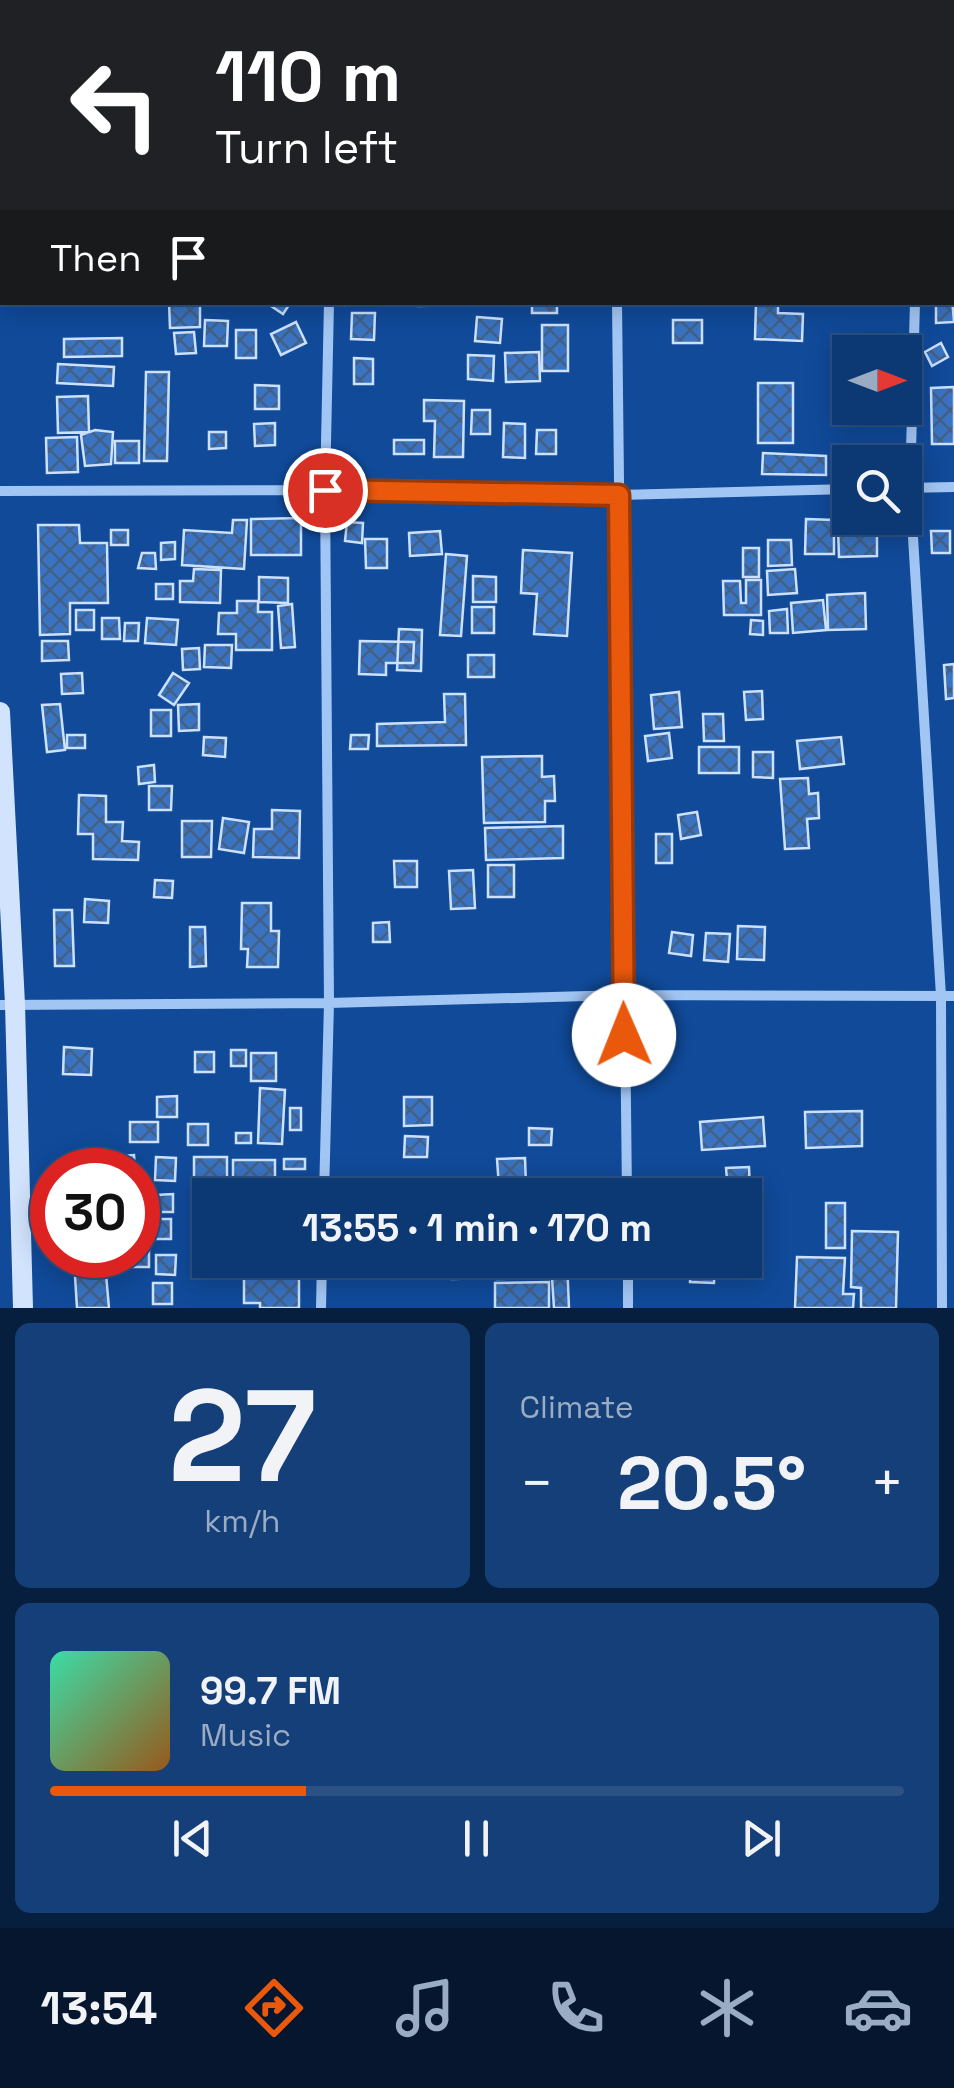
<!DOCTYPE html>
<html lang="en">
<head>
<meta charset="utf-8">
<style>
	:root { --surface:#0c3873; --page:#153f78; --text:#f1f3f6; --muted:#9aacc4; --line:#2c5285; --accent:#ea580c }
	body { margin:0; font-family:"Space Grotesk",sans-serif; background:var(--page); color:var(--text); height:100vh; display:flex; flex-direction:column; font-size:38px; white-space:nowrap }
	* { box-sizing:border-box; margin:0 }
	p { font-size:32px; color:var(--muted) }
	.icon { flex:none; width:55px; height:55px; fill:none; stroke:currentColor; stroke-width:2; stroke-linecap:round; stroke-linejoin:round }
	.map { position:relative; height:1308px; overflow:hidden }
	.drawer { display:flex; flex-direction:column; gap:15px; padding:15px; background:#071f3f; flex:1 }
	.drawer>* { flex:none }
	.top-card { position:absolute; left:0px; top:0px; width:955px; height:305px; box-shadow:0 5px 25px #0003,0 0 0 2px var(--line); background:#202124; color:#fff; overflow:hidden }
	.needle { width:65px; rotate:90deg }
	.buttons { position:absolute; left:832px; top:335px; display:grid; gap:20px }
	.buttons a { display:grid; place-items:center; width:90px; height:90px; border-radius:0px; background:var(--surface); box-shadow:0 5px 25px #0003,0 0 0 2px var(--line); font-size:50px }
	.speed { position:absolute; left:30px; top:1148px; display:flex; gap:20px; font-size:50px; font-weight:700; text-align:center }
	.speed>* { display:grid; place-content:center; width:130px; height:130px; border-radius:50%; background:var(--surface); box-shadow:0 5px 25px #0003,0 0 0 2px var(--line); line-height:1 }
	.speed .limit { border:15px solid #d22; background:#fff; color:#111 }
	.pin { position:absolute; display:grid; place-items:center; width:85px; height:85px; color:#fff; margin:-42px; border:5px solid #fff; border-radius:50%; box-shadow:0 2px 10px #0007 }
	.me { position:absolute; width:110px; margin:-55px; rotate:359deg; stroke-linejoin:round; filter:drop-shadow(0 0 8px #0008) }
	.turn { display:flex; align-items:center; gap:35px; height:210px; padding:0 50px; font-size:45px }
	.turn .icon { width:130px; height:130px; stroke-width:2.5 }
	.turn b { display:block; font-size:70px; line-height:85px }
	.then { display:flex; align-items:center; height:95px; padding:0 50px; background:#0003; gap:20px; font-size:38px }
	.big { font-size:75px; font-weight:700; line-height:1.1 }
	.drawer .tile { flex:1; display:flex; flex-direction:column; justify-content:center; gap:15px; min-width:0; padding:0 35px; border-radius:15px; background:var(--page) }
	.drawer .dial { align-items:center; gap:0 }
	.dial b { font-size:130px; line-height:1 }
	.song { display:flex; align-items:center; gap:30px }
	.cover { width:120px; height:120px; border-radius:15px; background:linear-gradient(135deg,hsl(160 70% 55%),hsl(30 70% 35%)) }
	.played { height:10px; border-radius:5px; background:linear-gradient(90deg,var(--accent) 30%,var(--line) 30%) }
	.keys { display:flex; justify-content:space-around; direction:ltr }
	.heat { display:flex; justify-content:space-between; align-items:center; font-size:55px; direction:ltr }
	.drawer .tiles { flex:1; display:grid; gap:15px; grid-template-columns:1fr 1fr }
	.tile:last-child { grid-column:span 2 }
	.trip { position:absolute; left:192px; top:1178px; width:570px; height:100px; border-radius:0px; background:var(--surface); box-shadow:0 5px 25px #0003,0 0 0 2px var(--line); font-weight:700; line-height:100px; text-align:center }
	.tabs { display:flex; height:160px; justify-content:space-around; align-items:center; background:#05162e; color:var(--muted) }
	.tabs .icon { width:70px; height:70px }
	.tabs .on { color:var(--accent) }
	.tabs b { font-size:45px; color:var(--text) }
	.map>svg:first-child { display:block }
	.building { fill:url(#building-cross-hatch); stroke:#cbe1fe; stroke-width:2.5 }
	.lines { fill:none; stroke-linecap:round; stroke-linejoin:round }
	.street { stroke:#a2c6f4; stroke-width:10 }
	.secondary { stroke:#d2e4fd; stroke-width:20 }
	.primary { stroke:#f0f5ff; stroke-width:25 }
	.route-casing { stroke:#983908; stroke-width:25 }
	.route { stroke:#ea580c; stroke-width:18 }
</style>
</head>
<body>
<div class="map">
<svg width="954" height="1308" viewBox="0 0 954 1308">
	<defs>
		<pattern id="building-cross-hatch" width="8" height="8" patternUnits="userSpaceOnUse" patternTransform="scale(2.5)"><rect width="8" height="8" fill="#3973c1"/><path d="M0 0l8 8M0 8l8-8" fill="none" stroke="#426086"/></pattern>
	</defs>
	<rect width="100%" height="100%" fill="#104a99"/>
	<path class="building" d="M952 299 954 322 936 323V302H952Z
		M169 302H200V327L170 328Z
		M265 302H291L283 314Z
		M418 302H462V305L418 306Z
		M532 302H557V313H532Z
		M756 302H778V313L803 314 802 341 755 339Z
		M352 313H375L374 340 351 339Z
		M477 317 502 319 500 343 475 341Z
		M205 320 228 321 227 346H204Z
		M673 320H702V343H673Z
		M296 322 306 343 281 355 271 334Z
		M542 325H568V371H542Z
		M236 330H256V358H236Z
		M194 332 196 353 176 354 174 333Z
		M122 338V356L64 357V339Z
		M941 343 948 357 932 366 925 352Z
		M539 352 540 381 506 382 505 353Z
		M468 355 494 356 493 381 468 379Z
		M354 358 373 359V384H354Z
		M58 364 114 367 113 386 57 383Z
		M146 372H169L167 461H144Z
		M758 383H793V443H758Z
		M255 385 279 386V409H255Z
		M954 387V444H932L931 388Z
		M88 396 89 432 58 433 57 397Z
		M424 400 464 401 463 457H434L435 421H424Z
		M472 410H490V434H471Z
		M275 423V445L255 446 254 424Z
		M504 423 525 424V458L503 457Z
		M95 430 113 432 111 464 85 466 81 435Z
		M537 430H556V454H536Z
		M209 432H226V448L209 449Z
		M77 437 78 472 47 473 46 438Z
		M394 440H424V454H394Z
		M115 441H139V463H115Z
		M763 453 826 456V475L762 474Z
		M301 518V555H251V519Z
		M806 519 834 520V554H805Z
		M233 520H247L244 569 182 565 184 530 232 533Z
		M347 522 363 523 362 543 345 541Z
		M38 525H79L80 543H107L108 603H70V634L40 635Z
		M838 528H877V556L839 557Z
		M111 530H128V545H111Z
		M440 531 442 554 410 556 409 533Z
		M931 531H950V553H932Z
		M365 539H387V568H366Z
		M768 540H791L792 565 768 566Z
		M175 542V559L161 560V543Z
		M743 548H759V577H743Z
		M523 550 572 553 567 636 534 634 537 594 521 593Z
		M142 553H155L156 569 138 568Z
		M446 554 467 556 461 636 440 635Z
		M194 569 221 570 220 603 180 602V581H193Z
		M795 569 797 593 768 595 767 571Z
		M473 576 496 577V602H473Z
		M259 577 288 578V603L259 602Z
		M746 580H761V615H724L723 581H740L741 603H746Z
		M156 584H173V599H156Z
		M865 593 866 629 828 630 827 595Z
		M823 600 826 630 793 633 791 603Z
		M237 601H258V612H272V650H236V634H218L219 613H237Z
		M292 604 295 647 281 648 278 606Z
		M472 607H494V633H472Z
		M787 609 788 633H770L769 611Z
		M76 610H94V630H76Z
		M102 618H119L120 639H102Z
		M147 618 178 620 176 645 145 643Z
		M751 620 763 621V635L750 634Z
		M125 623H139L138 641H124Z
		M399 629 422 630 421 671 397 670Z
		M42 641H68L69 660 42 661Z
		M360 641 414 642 413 663H386V675L359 674Z
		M205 645H232L231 668 204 667Z
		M199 648 200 669 183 670 182 649Z
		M468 655H494V677H468Z
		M954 664V698L946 699 944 665Z
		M82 673 83 693 62 694 61 674Z
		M173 673 189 683 174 705 159 695Z
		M762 691 763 719 746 720 744 692Z
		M679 692 682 727 654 729 651 695Z
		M444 694H465L466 745 377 746V724L445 722Z
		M60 704 65 750 47 752 42 705Z
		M199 704V730L179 731 178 705Z
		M151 710H171V736H151Z
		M703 714H723L724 741H704Z
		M669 733 672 758 648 761 645 736Z
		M67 735H85V748H67Z
		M351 735H369L368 749H350Z
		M204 737 226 738 225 757 203 755Z
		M841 737 844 764 800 769 797 741Z
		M699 747H739V773H699Z
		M753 752H773V778L753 777Z
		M542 756V777L554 776 555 801H545V822L484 823 482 757Z
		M154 765 155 782 139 784 138 767Z
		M808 778 809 794 818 793 819 818 807 819 809 848 785 849 780 779Z
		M149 786H172L171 810H149Z
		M79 795 106 796V822H123L122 841 139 842 138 860 93 859V834H78Z
		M272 810 300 811 299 858 253 857 254 829H272Z
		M697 812 701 835 681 839 678 815Z
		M223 818 249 822 244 853 219 849Z
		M182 821H212L211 857H182Z
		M563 826V858L486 860 485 828Z
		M656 834H672V863H656Z
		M394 861H417V887H395Z
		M488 865H514V897H488Z
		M473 870 475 908 451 909 449 871Z
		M155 880 173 881 172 898 154 897Z
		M85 899 109 901 108 923 84 922Z
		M242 903H271V931H279L278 967H247L248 949H241Z
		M54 910H72L74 966H55Z
		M389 922 390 942H373V923Z
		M738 926 765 927 764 960 737 959Z
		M190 927H205L206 966 190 967Z
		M672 932 693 935 691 956 669 953Z
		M706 933 730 934 728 962 704 960Z
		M64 1047 92 1049 91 1075 63 1074Z
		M231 1050H246V1066H231Z
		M195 1052H214V1072H195Z
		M251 1053H276V1081H251Z
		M260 1088 285 1090 282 1144 258 1143Z
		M177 1096V1117H157V1097Z
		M404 1097H432V1125L404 1126Z
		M290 1108H301V1130H290Z
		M862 1111V1146L806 1148 805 1112Z
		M763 1117 765 1146 702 1150 700 1122Z
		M130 1122H158V1142H130Z
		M188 1124H208V1145H188Z
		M529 1128 552 1129 551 1145H529Z
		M236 1133H251V1143H236Z
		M405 1136 428 1137 427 1157H404Z
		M134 1155 135 1170H121V1156Z
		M156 1157 176 1158 175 1181 155 1180Z
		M194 1157H227V1188H194Z
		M525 1158 526 1186 499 1187 497 1159Z
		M284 1159H305V1169H284Z
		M233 1160H275V1182H233Z
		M749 1167 750 1191H728L726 1168Z
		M589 1186 590 1195H573V1187Z
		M173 1194V1212H156V1195Z
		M826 1203H845V1248H826Z
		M152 1219H171V1239H152Z
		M852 1231 898 1232 896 1308H861V1288L851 1287Z
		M138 1242H149V1267H131V1255H138Z
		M749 1253 750 1278H725V1260H745V1254Z
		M156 1255H176L175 1275 156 1274Z
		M797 1257 845 1258 843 1294H854L853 1308H795Z
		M254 1260H299V1308H260V1303H244V1278H254Z
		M356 1260H369V1271L355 1270Z
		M451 1260H490V1278L452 1279Z
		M496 1260H567L569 1308H554L552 1278 497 1279Z
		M691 1260 715 1261 714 1283 690 1282Z
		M106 1274 109 1308H77L75 1276Z
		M549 1282V1308H495V1283Z
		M153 1283H172V1304H153Z"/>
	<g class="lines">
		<path class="street" d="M517 0 551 2
			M335 2V0
			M912 2H921
			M617 302 627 1195
			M915 302 910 488 941 996 942 1308
			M905 488 954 487
			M0 491 325 490 619 495 850 489
			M0 1005 329 1003 623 995 954 996
			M324 1195 329 1003 325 490 329 302
			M628 1260V1308
			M321 1308 322 1260"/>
		<path class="secondary" d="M0 712 15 1004 23 1308"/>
		<path class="primary" d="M129 2 131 0
			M0 169 2 165"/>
	</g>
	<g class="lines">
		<g class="route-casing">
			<path id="route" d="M325 490 619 495 624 1035"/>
		</g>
		<use href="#route" class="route"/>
	</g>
</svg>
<div class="buttons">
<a><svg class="needle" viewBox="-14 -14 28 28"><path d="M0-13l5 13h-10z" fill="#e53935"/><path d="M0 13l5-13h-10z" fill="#9aacc4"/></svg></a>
<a><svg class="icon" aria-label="search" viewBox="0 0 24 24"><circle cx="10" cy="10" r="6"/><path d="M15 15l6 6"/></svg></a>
</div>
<div class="speed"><div class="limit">30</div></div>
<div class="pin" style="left:325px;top:490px;background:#d93025"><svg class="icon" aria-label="arrive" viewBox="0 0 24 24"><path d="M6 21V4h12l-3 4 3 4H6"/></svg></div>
<svg class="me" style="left:624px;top:1035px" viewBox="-20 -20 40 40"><circle r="19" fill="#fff"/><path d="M0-13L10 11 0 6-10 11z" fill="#ea580c"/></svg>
<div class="trip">13:55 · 1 min · 170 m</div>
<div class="top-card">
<div class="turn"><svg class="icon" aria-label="left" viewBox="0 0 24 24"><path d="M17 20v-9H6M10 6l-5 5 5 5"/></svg><div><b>110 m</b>Turn left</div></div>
<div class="then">Then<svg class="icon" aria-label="arrive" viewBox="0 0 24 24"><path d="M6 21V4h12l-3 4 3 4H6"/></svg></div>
</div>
</div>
<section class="drawer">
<div class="tiles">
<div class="tile dial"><b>27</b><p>km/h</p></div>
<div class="tile"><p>Climate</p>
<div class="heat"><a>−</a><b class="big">20.5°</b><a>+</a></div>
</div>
<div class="tile">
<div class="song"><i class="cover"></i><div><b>99.7 FM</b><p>Music</p></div></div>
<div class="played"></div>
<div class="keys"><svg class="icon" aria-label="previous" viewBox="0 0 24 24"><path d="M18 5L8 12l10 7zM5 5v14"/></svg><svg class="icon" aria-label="pause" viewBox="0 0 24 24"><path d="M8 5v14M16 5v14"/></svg><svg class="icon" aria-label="next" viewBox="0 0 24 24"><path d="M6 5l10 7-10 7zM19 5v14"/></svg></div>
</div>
</div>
</section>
<nav class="tabs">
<b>13:54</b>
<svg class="icon on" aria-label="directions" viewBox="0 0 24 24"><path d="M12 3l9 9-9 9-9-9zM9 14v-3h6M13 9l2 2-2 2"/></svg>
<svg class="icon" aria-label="music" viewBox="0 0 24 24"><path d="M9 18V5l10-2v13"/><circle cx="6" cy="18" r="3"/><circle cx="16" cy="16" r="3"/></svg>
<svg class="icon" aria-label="phone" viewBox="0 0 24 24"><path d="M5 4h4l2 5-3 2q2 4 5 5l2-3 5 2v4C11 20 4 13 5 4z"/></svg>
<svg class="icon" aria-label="climate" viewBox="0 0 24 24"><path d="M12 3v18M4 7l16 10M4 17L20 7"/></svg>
<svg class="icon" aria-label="car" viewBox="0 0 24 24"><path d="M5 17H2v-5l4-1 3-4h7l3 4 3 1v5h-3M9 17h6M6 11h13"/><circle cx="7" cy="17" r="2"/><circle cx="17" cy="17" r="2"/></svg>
</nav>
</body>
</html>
